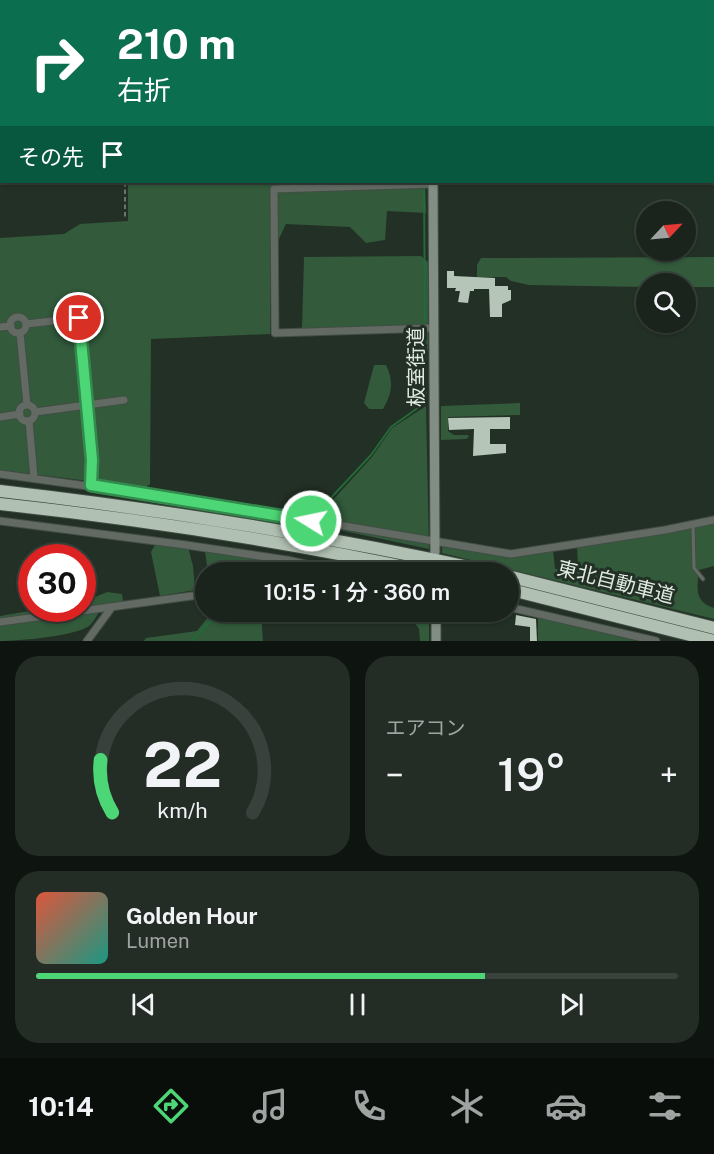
<!DOCTYPE html>
<html lang="ja">
<head>
<meta charset="utf-8">
<style>
	:root { --surface:#1a241c; --page:#232c25; --text:#f1f3f6; --muted:#9fa4a3; --line:#38413b; --accent:#4dd676 }
	body { margin:0; font-family:"Public Sans","Noto Sans JP",sans-serif; background:var(--page); color:var(--text); height:100vh; display:flex; flex-direction:column; font-size:22px; white-space:nowrap }
	* { box-sizing:border-box; margin:0 }
	p { font-size:20px; color:var(--muted) }
	.icon { flex:none; width:33px; height:33px; fill:none; stroke:currentColor; stroke-width:2; stroke-linecap:round; stroke-linejoin:round }
	.map { position:relative; height:641px; overflow:hidden }
	.sheet { display:flex; flex-direction:column; gap:15px; padding:15px; background:#0e140f; flex:1 }
	.sheet>* { flex:none }
	.hud { position:absolute; left:0px; top:0px; width:714px; height:183px; box-shadow:0 2px 4px #0004,0 0 0 2px var(--line); background:#0b6e4f; color:#fff; overflow:hidden }
	.needle { width:39px; rotate:64deg }
	.fabs { position:absolute; left:636px; top:201px; display:grid; gap:12px }
	.fabs a { display:grid; place-items:center; width:60px; height:60px; border-radius:50%; background:var(--surface); box-shadow:0 2px 4px #0004,0 0 0 2px var(--line); font-size:30px }
	.speed { position:absolute; left:18px; top:544px; display:flex; gap:12px; font-size:30px; font-weight:700; text-align:center }
	.speed>* { display:grid; place-content:center; width:78px; height:78px; border-radius:50%; background:var(--surface); box-shadow:0 2px 4px #0004,0 0 0 2px var(--line); line-height:1 }
	.speed .limit { border:9px solid #d22; background:#fff; color:#111 }
	.pin { position:absolute; display:grid; place-items:center; width:51px; height:51px; color:#fff; margin:-26px; border:3px solid #fff; border-radius:50%; box-shadow:0 2px 6px #0007 }
	.me { position:absolute; width:66px; margin:-33px; rotate:280deg; stroke-linejoin:round; filter:drop-shadow(0 0 4px #0008) }
	.turn { display:flex; align-items:center; gap:21px; height:126px; padding:0 18px; font-size:27px }
	.turn .icon { width:78px; height:78px; stroke-width:2.5 }
	.turn b { display:block; font-size:42px; line-height:51px }
	.then { display:flex; align-items:center; height:57px; padding:0 18px; background:#0003; gap:12px; font-size:22px }
	.big { font-size:45px; font-weight:600; line-height:1.1 }
	.sheet .tile { flex:1; display:flex; flex-direction:column; justify-content:center; gap:9px; min-width:0; padding:0 21px; border-radius:24px; background:var(--page) }
	.sheet .dial { align-items:center; gap:0 }
	.dial svg { height:156px; overflow:visible; fill:none; stroke:var(--line); stroke-width:7; stroke-linecap:round; text-anchor:middle }
	.dial text { fill:var(--text); stroke:none }
	.song { display:flex; align-items:center; gap:18px }
	.cover { width:72px; height:72px; border-radius:9px; background:linear-gradient(135deg,hsl(10 70% 55%),hsl(170 70% 35%)) }
	.played { height:6px; border-radius:3px; background:linear-gradient(90deg,var(--accent) 70%,var(--line) 70%) }
	.keys { display:flex; justify-content:space-around; direction:ltr }
	.heat { display:flex; justify-content:space-between; align-items:center; font-size:33px; direction:ltr }
	.sheet .tiles { flex:1; display:grid; gap:15px; grid-template-columns:1fr 1fr }
	.tile:last-child { grid-column:span 2 }
	.trip { position:absolute; left:195px; top:562px; width:324px; height:60px; border-radius:30px; background:var(--surface); box-shadow:0 2px 4px #0004,0 0 0 2px var(--line); font-weight:600; line-height:60px; text-align:center }
	.tab-bar { display:flex; height:96px; justify-content:space-around; align-items:center; background:#0a0e0b; color:var(--muted) }
	.tab-bar .icon { width:42px; height:42px }
	.tab-bar .current { color:var(--accent) }
	.tab-bar b { font-size:27px; color:var(--text) }
	.map>svg:first-child { display:block }
	.green { fill:#325a3b }
	.lines { fill:none; stroke-linecap:round; stroke-linejoin:round }
	.stream { stroke:#226a38; stroke-width:2 }
	.building { fill:#b5c5b7 }
	.lane-casing { stroke:#414e43; stroke-width:5 }
	.street-casing { stroke:#414e43; stroke-width:9 }
	.secondary-casing { stroke:#414e43; stroke-width:11 }
	.highway-casing { stroke:#414e43; stroke-width:14 }
	.path { stroke:#828d84; stroke-width:1.5; stroke-dasharray:4.5 3; stroke-linecap:butt }
	.lane { stroke:#636a64; stroke-width:3 }
	.street { stroke:#636a64; stroke-width:7 }
	.secondary { stroke:#828d84; stroke-width:9 }
	.highway { stroke:#b0c0b2; stroke-width:12 }
	.route-casing { stroke:#328b4d; stroke-width:15 }
	.route { stroke:#4dd676; stroke-width:10 }
	.labels { text-anchor:middle; stroke-width:6; stroke-linejoin:round; paint-order:stroke }
	.street-label { font-size:20px; fill:#e1eae2; stroke:#233025 }
</style>
</head>
<body>
<div class="map">
<svg width="714" height="641" viewBox="0 0 714 641">
	<rect width="100%" height="100%" fill="#233025"/>
	<path class="green" d="M0 0H244L2 2 0 23Z
		M128 182H425L426 213 387 211 385 240 366 243 350 227 286 224 270 258V334L151 339 150 484 145 488 0 470V238L64 234 80 224 128 221Z
		M421 256 428 262V351L423 357H412L411 326 302 329 304 257Z
		M714 257V287H686V284H646V287L529 285 511 281 506 277H477V265L481 258Z
		M374 365H386C394 381 392 394 383 409H369L364 403Z
		M520 403V415L448 417V431L454 435H468L469 437 466 439 441 440V406Z
		M426 406 429 549 311 524 372 457 392 428Z
		M714 522V566L699 570C697 588 694 602 714 608V619L442 553V547L445 545 502 555 553 549 555 569 578 568 577 546 666 534Z
		M156 543 188 547 193 566 195 590 160 596 151 552Z
		M207 548 339 573H208L205 551Z
		M107 592 122 594 123 601 118 604 103 606C98 612 95 621 89 626 76 636 18 641 0 641V616L41 609H82L83 602Z
		M212 612H261L263 641H144L146 638 197 631Z
		M408 612H429V641H420L419 629Z
		M538 616 654 641H538Z"/>
	<g class="lines">
		<path class="stream" d="M422 0V2
			M424 187 425 326
			M314 516 371 455 391 427 426 402 425 331
			M261 573 271 563
			M192 641 219 612"/>
	</g>
	<path class="building" d="M447 271H454V276L495 278V286H508V290H511V300L502 304V317H490L489 289H474V291H470L468 303 458 302 460 291H455L456 288H447Z
		M510 417V429H490V444H506V453L473 456 474 429 449 430 448 418Z
		M516 615 536 619 537 641H530V627L515 625Z"/>
	<g class="lines">
		<g class="lane-casing">
			<path id="lane" d="M693 525 694 568 703 579"/>
		</g>
		<g class="street-casing">
			<path id="street" d="M433 184 274 189 275 333 434 328
				M10 325a8 8 0 1 1 16 0a8 8 0 1 1-16 0Z
				M26 324 79 318 92 460 91 485
				M0 327 11 326
				M20 333 27 405
				M19 413a8 8 0 1 1 16 0a8 8 0 1 1-16 0Z
				M35 412 124 400
				M0 417 20 414
				M29 421 34 478
				M0 474 196 501 511 554 665 530 714 520
				M0 521 186 545 287 560 346 573
				M508 607 656 641
				M0 622 206 594
				M87 641 112 607"/>
		</g>
		<g class="secondary-casing">
			<path id="secondary" d="M430 0V2
				M433 182 435 552
				M436 612V641"/>
		</g>
		<g class="highway-casing">
			<path id="highway" d="M0 491C167 510 333 537 497 573
				M0 504C146 520 290 542 433 573
				M508 576 714 628
				M508 589 714 641"/>
		</g>
		<path class="path" d="M132 2V0
			M125 182V218"/>
		<use href="#lane" class="lane"/>
		<use href="#street" class="street"/>
		<use href="#secondary" class="secondary"/>
		<use href="#highway" class="highway"/>
	</g>
	<g class="lines">
		<g class="route-casing">
			<path id="route" d="M79 318 92 460 91 485 311 521"/>
		</g>
		<use href="#route" class="route"/>
	</g>
	<g class="labels">
		<g class="street-label">
			<text transform="translate(416 367) rotate(-90)" y="7">板室街道</text>
			<text transform="translate(616 582) rotate(14)" y="7">東北自動車道</text>
		</g>
	</g>
</svg>
<div class="fabs">
<a><svg class="needle" viewBox="-14 -14 28 28"><path d="M0-13l5 13h-10z" fill="#e53935"/><path d="M0 13l5-13h-10z" fill="#9fa4a3"/></svg></a>
<a><svg class="icon" aria-label="search" viewBox="0 0 24 24"><circle cx="10" cy="10" r="6"/><path d="M15 15l6 6"/></svg></a>
</div>
<div class="speed"><div class="limit">30</div></div>
<div class="pin" style="left:79px;top:318px;background:#d93025"><svg class="icon" aria-label="arrive" viewBox="0 0 24 24"><path d="M6 21V4h12l-3 4 3 4H6"/></svg></div>
<svg class="me" style="left:311px;top:521px" viewBox="-20 -20 40 40"><circle r="17" fill="#4dd676" stroke="#fff" stroke-width="3"/><path d="M0-11L8 9 0 5-8 9z" fill="#fff"/></svg>
<div class="trip">10:15 · 1 分 · 360 m</div>
<div class="hud">
<div class="turn"><svg class="icon" aria-label="right" viewBox="0 0 24 24"><path d="M7 20v-9h11M14 6l5 5-5 5"/></svg><div><b>210 m</b>右折</div></div>
<div class="then">その先<svg class="icon" aria-label="arrive" viewBox="0 0 24 24"><path d="M6 21V4h12l-3 4 3 4H6"/></svg></div>
</div>
</div>
<section class="sheet">
<div class="tiles">
<div class="tile dial"><svg viewBox="0 0 100 80">
<path d="M14 69A42 42 0 1 1 86 69"/>
<path d="M14 69A42 42 0 0 1 8 42" stroke="#4dd676"/>
<text x="50" y="56" font-size="32" font-weight="700">22</text>
<text x="50" y="72" font-size="11">km/h</text>
</svg></div>
<div class="tile"><p>エアコン</p>
<div class="heat"><a>−</a><b class="big">19°</b><a>+</a></div>
</div>
<div class="tile">
<div class="song"><i class="cover"></i><div><b>Golden Hour</b><p>Lumen</p></div></div>
<div class="played"></div>
<div class="keys"><svg class="icon" aria-label="previous" viewBox="0 0 24 24"><path d="M18 5L8 12l10 7zM5 5v14"/></svg><svg class="icon" aria-label="pause" viewBox="0 0 24 24"><path d="M8 5v14M16 5v14"/></svg><svg class="icon" aria-label="next" viewBox="0 0 24 24"><path d="M6 5l10 7-10 7zM19 5v14"/></svg></div>
</div>
</div>
</section>
<nav class="tab-bar">
<b>10:14</b>
<svg class="icon current" aria-label="directions" viewBox="0 0 24 24"><path d="M12 3l9 9-9 9-9-9zM9 14v-3h6M13 9l2 2-2 2"/></svg>
<svg class="icon" aria-label="music" viewBox="0 0 24 24"><path d="M9 18V5l10-2v13"/><circle cx="6" cy="18" r="3"/><circle cx="16" cy="16" r="3"/></svg>
<svg class="icon" aria-label="phone" viewBox="0 0 24 24"><path d="M5 4h4l2 5-3 2q2 4 5 5l2-3 5 2v4C11 20 4 13 5 4z"/></svg>
<svg class="icon" aria-label="climate" viewBox="0 0 24 24"><path d="M12 3v18M4 7l16 10M4 17L20 7"/></svg>
<svg class="icon" aria-label="car" viewBox="0 0 24 24"><path d="M5 17H2v-5l4-1 3-4h7l3 4 3 1v5h-3M9 17h6M6 11h13"/><circle cx="7" cy="17" r="2"/><circle cx="17" cy="17" r="2"/></svg>
<svg class="icon" aria-label="filters" viewBox="0 0 24 24"><path d="M4 7h16M4 17h16"/><circle cx="9" cy="7" r="2"/><circle cx="15" cy="17" r="2"/></svg>
</nav>
</body>
</html>
